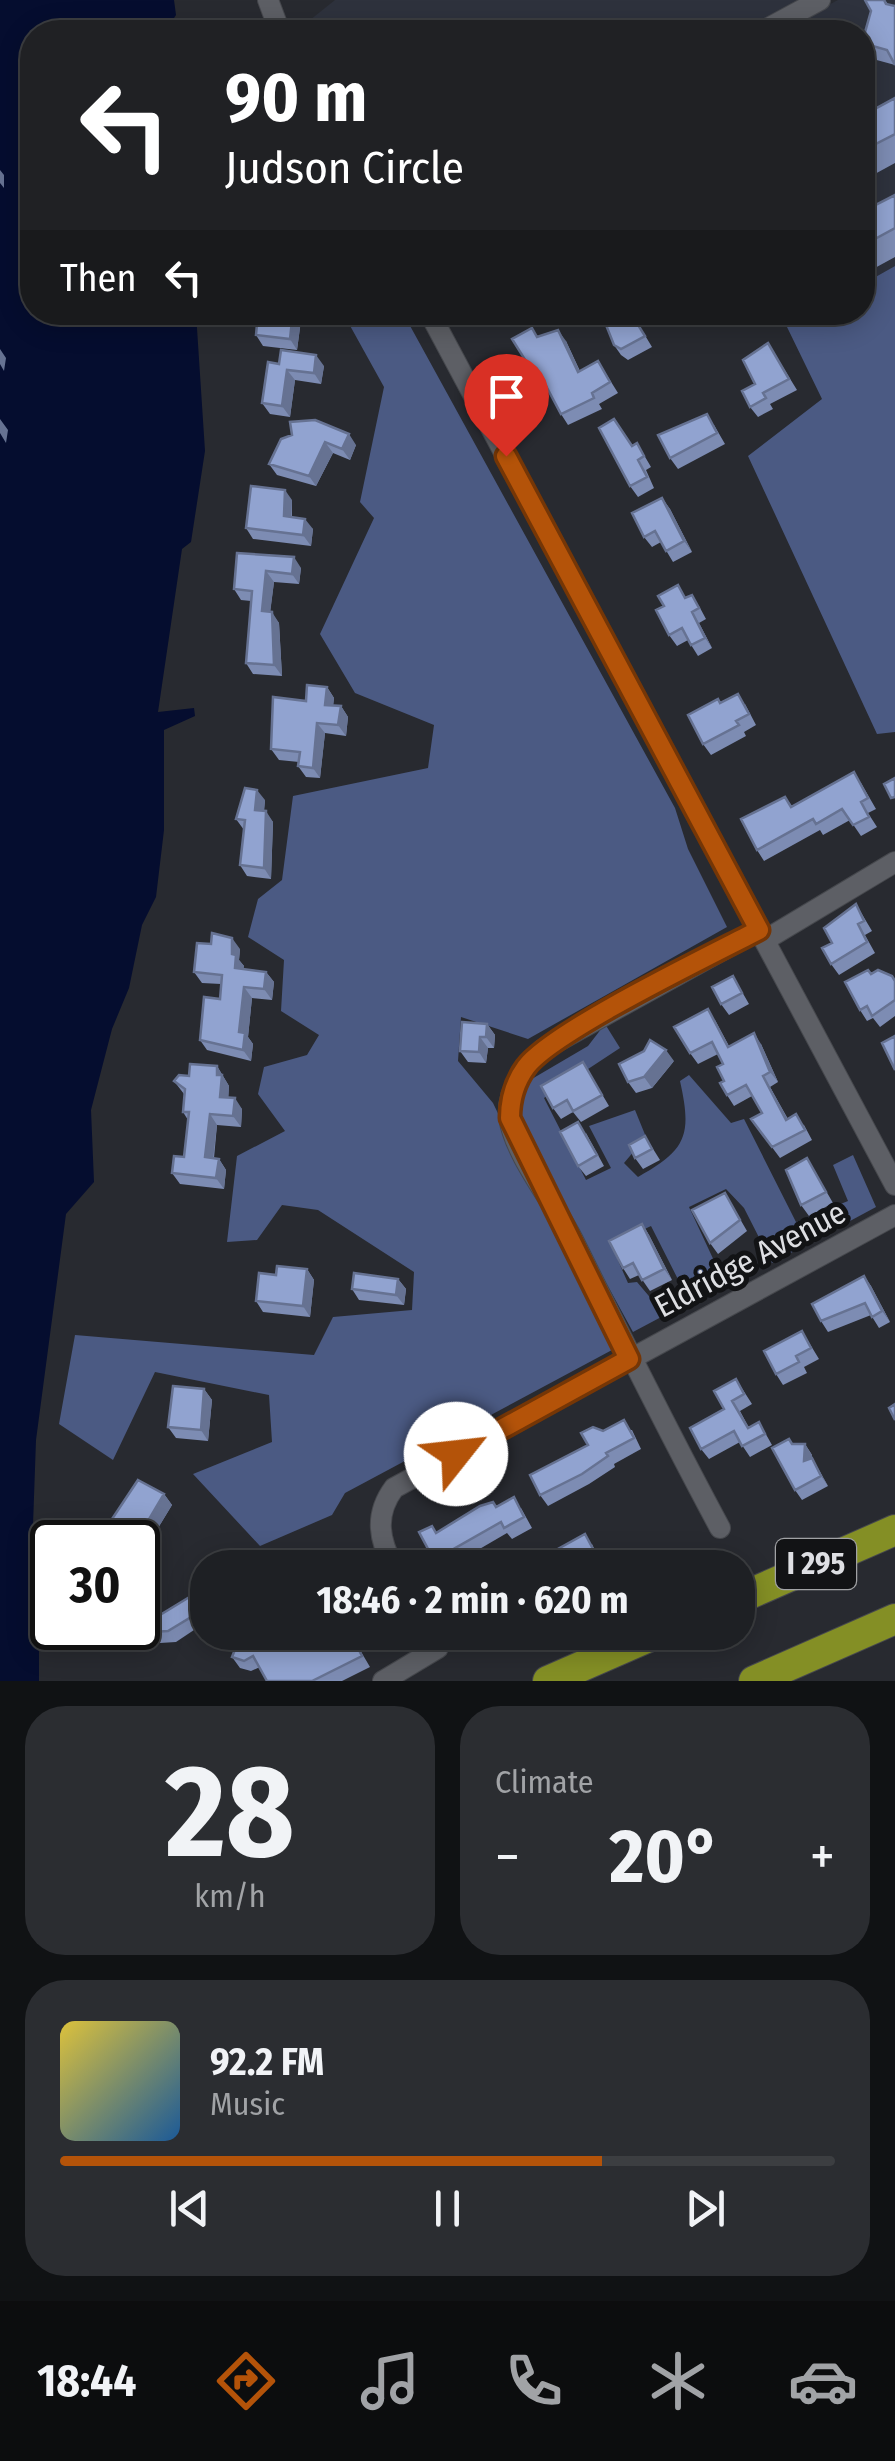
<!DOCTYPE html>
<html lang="en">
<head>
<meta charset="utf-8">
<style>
	:root { --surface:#1e2024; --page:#2b2d31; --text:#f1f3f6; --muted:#a1a3a6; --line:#3c3e41; --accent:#b45309 }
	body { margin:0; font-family:"Fira Sans Condensed",sans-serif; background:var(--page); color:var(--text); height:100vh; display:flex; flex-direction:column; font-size:38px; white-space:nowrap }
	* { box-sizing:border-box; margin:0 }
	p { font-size:32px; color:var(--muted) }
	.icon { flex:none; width:55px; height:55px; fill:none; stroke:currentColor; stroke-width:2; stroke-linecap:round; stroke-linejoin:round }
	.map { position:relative; height:1681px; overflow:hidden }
	.details { display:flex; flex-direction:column; gap:25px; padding:25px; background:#101214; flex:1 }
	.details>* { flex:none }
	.guide { position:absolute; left:20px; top:20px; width:855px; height:305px; border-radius:40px; box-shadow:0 5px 25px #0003,0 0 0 2px var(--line); background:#202124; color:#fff; overflow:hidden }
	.speed { position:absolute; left:30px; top:1520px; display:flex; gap:20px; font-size:50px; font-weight:700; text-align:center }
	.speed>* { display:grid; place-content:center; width:130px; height:130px; border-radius:50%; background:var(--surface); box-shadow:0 5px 25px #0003,0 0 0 2px var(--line); line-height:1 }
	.speed .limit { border:5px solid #111; border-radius:15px; background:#fff; color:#111 }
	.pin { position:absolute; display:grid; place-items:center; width:85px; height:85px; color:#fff; margin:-102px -42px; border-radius:50% 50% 50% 0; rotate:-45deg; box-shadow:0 0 10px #0007 }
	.pin .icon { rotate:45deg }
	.me { position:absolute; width:110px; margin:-55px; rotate:61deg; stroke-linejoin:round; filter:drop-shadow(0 0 8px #0008) }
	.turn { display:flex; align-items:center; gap:35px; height:210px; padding:0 40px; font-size:45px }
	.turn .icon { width:130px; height:130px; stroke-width:2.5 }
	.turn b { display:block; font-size:70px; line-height:85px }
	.then { display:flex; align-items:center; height:95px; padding:0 40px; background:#0003; gap:20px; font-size:38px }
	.big { font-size:75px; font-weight:700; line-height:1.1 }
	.details .widget { flex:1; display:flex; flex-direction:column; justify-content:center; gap:15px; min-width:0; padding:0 35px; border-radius:40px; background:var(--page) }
	.details .dial { align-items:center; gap:0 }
	.dial b { font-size:130px; line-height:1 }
	.song { display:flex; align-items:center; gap:30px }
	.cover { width:120px; height:120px; border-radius:15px; background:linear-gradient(135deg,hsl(50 70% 55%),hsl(210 70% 35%)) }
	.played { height:10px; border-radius:5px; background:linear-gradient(90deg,var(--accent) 70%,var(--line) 70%) }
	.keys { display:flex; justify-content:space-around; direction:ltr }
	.heat { display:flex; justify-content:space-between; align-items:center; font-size:55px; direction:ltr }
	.details .tiles { flex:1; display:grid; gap:25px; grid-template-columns:1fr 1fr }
	.widget:last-child { grid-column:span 2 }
	.trip { position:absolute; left:190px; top:1550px; width:565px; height:100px; border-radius:40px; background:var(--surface); box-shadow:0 5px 25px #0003,0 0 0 2px var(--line); font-weight:700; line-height:100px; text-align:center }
	.dock { display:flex; height:160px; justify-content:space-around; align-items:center; background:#0c0d0e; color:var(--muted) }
	.dock .icon { width:70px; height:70px }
	.dock .selected { color:var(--accent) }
	.dock b { font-size:45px; color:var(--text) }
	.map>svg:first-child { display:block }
	.built { fill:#2e323d }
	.forest { fill:#4b5a83 }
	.water { fill:#050d2f }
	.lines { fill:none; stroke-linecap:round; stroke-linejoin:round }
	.minor-casing { stroke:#46484d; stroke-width:22 }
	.highway-casing { stroke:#46484d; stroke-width:32 }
	.minor { stroke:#5d5f65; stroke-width:20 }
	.highway { stroke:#848f25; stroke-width:30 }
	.wall { fill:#7d8cb3 }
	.shaded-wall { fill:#667292 }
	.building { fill:#91a3d0; stroke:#667292; stroke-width:2.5 }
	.route-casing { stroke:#753606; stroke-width:25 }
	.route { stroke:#b45309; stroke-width:18 }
	.labels { text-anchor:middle; stroke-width:10; stroke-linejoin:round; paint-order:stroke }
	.shield { fill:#121315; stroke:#a1a2a5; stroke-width:2.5 }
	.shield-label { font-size:30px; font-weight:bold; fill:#dedfe3 }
	.street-label { font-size:32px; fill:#dedfe3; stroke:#121315 }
</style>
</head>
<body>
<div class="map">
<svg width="895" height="1681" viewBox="0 0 895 1681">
	<rect width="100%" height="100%" fill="#282a30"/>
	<path class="built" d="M335 0H808L749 32H295Z
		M838 0H895V266L863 284 862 32H777Z"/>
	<path class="forest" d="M895 266V732L877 734 748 456 822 399 787 327 813 313 862 312 863 284Z
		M343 313H403L675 808 688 849 727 927 528 1039 461 1017 458 1061 493 1103 612 1350 345 1493 332 1515 260 1546 193 1474 272 1442 269 1395 155 1372 113 1460 59 1424 75 1335 314 1355 333 1317 412 1310 414 1272 318 1210 282 1205 257 1240 227 1242 237 1156 285 1131 258 1094 264 1067 307 1055 319 1035 281 1011 284 960 248 937 258 899 282 880 293 796 428 768 434 725 355 693 320 634 374 518 360 502 384 387Z
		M605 1024 620 1048 544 1098 586 1180 611 1168 589 1126 635 1110 646 1137 624 1163 638 1177C687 1150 692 1135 680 1081L689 1075 731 1123 744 1119 796 1222 848 1201 833 1165 853 1155 876 1207 772 1263 744 1208 726 1189 689 1207 723 1280 690 1303 651 1226 611 1245 628 1283 637 1282 665 1315 633 1332 535 1153 519 1110 525 1083 588 1046Z"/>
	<path class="water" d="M0 0H174L176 15 165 32H32V312L196 313 205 451 191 542 182 549 158 712 194 708 195 716 164 730V830L156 897 142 925 129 988 112 1029 91 1110 94 1182 66 1214 36 1440 32 1554 39 1607V1681H0Z"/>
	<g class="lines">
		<g class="minor-casing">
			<path id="minor" d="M268 0 280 32
				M761 32 820 0
				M429 312 895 1185
				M765 940 895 862
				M720 1528C669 1433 621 1337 573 1240 556 1205 514 1155 509 1117 506 1091 525 1068 542 1050L759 930
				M394 1568C379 1540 374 1515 394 1488L895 1215
				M383 1681 438 1648 429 1632"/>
		</g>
		<g class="highway-casing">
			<path id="highway" d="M738 1599 895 1530
				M548 1681 660 1632
				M754 1681 895 1619"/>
		</g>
		<use href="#minor" class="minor"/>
		<use href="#highway" class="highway"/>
	</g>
	<path class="wall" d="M865 0H885L888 4 895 65 873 59 862 44 871 11Z
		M895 98V163L862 181V116Z
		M895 195V257L862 275V212Z
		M274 312 302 313 297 350 263 346 256 335 274 315Z
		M637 322 652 347 628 360 621 355 614 345Z
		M538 336 566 341 580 371 598 361 618 393 599 404 602 409 568 425 561 414 543 380 540 382 512 339Z
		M768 343 797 390 770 404 773 409 758 417 750 407Z
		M279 364 324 366 321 384 295 380 290 417 270 414 262 403Z
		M714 425 725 444 678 469 670 458Z
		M281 439 356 445 350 460 333 453 316 486 277 475 269 464Z
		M637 443 651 467 646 470 654 488 638 497 630 486 632 445Z
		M662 498 670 509 692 552 673 562 661 542 652 547 644 537Z
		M292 500V517L313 529 311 546 253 539 246 528Z
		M237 553 301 568 299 584 274 582 270 612 279 623 282 676 253 674 246 663 251 601 241 600 234 589Z
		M687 597 699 606 706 619 699 623 712 648 698 656 688 640 677 646 669 635Z
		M327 687 334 698 333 706H341L348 717 346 736 325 733 320 778 306 777 298 766 299 762 279 760 271 749 306 701Z
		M720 703 745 704 756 725 744 732 746 736 711 755 703 744Z
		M861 783 876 809 868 813 877 827 861 836 850 820 823 835 820 830 764 861 757 850 785 797 792 806Z
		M265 800 264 811 273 822 271 879 247 876 240 865 244 830 236 819Z
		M856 904 872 931 865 935 875 953 839 975 831 964 832 943Z
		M240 949 239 960 244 966 243 969 266 972 274 982 272 1000 252 998 248 1037 253 1044 251 1061 207 1050 200 1040 220 999 221 984 202 983 194 972Z
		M733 976 749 1004 729 1015 721 1004Z
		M895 980V1016L880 1027 873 1018 867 1021 860 1010Z
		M715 1020 729 1046 761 1044 778 1082 770 1087 788 1119 804 1125 812 1140 780 1158 751 1119 762 1113 752 1096 734 1106 727 1095 723 1064 718 1054 698 1064 690 1053Z
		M487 1024 495 1035 494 1048H488L486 1063 468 1062 460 1051Z
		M674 1061 652 1088 636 1093 628 1082Z
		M583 1062 609 1106 581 1122 573 1112 561 1119 553 1108Z
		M217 1066 229 1086 228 1098 242 1109 241 1127 217 1125 214 1158 219 1159 226 1170 224 1189 180 1184 172 1173 184 1157 188 1120 183 1112 184 1094 174 1081Z
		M586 1133 604 1166 586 1176 578 1166Z
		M645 1136 660 1160 643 1169 635 1158Z
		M807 1158 833 1203 809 1216 801 1205Z
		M725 1193 747 1231 718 1254 710 1243Z
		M642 1224 649 1235 672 1280 650 1291 639 1275 630 1279 623 1268Z
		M307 1269 314 1280 310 1317 263 1312 256 1301 276 1275Z
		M864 1276 871 1286 890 1322 879 1328 871 1315 828 1332 821 1321Z
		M398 1279 406 1289 404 1305 359 1300 352 1289Z
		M802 1331 819 1359 804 1367 807 1373 783 1385 776 1374Z
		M736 1379 752 1404 740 1411 749 1428 759 1422 772 1445 750 1457 740 1442 709 1459 701 1449 724 1409Z
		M204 1389 212 1400 208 1441 176 1438 168 1427Z
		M632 1430 641 1449 614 1464 615 1467 589 1484 548 1506 540 1495 603 1431Z
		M793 1444H805L812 1455V1458L828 1486 802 1500 795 1490Z
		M164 1494 172 1505 155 1533 161 1542 153 1553 138 1544V1542H135L117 1533 110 1522Z
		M496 1507 521 1508 532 1528 512 1539 507 1533 447 1568H439L434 1560 432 1526 436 1533Z
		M592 1544 599 1559 580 1568H542Z
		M154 1587 160 1615 208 1588V1617L201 1620 203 1624 176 1642 160 1643 156 1638 120 1642 112 1631Z
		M228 1632H300L307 1645 324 1635 330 1644 350 1633 370 1667 342 1681H267L260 1667 251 1671 240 1668 232 1657 236 1647Z"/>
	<path class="shaded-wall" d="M0 170 4 175V188L0 183Z
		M293 312 302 313 297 350 290 339Z
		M558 330 566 341 585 383 578 372Z
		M0 349 6 358 4 371 0 364Z
		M316 355 324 366 321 384 314 373Z
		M287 370 295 380 290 417 282 406Z
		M0 419 8 430 6 443 0 433Z
		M349 434 356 445 350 460 342 449Z
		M325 442 333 453 316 486 309 476Z
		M285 490 292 500 291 527 284 516Z
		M662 498 670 509 692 552 684 541Z
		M305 519 313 529 311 546 303 535Z
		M294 557 301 568 299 584 292 574Z
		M266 571 274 582 269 622 262 611Z
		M272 612 279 623 282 676 274 665Z
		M692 612 699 623 712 648 705 638Z
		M327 687 334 698 332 716 325 705Z
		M341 706 348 717 346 736 338 725Z
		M317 723 325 733 320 778 313 768Z
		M257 790 265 800 263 821 255 810Z
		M266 811 273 822 271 879 264 868Z
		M232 938 240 949 239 960 244 966 242 979 235 968 232 954Z
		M266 972 274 982 272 1000 264 989Z
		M244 987 252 998 248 1037 253 1044 251 1061 243 1050 239 1032Z
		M487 1024 495 1035 494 1048 486 1037Z
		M754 1033 761 1044 778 1082 770 1072Z
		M480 1037 488 1048 486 1063 479 1052Z
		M666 1050 674 1061 652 1088 644 1077Z
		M217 1066 229 1086 228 1108 220 1097 217 1075Z
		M763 1076 770 1087 794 1131 786 1120Z
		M235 1098 242 1109 241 1127 233 1116Z
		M210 1114 217 1125 212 1168 205 1157Z
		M219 1159 226 1170 224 1189 216 1178Z
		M642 1224 649 1235 672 1280 664 1269Z
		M307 1269 314 1280 310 1317 303 1306Z
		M864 1276 871 1286 890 1322 882 1311Z
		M398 1279 406 1289 404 1305 396 1295Z
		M204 1389 212 1400 208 1441 201 1430Z
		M805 1444 812 1455V1458L828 1486 821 1476 804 1461Z
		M164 1494 172 1505 155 1533 161 1542 153 1553 146 1542 145 1526Z
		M146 1576 154 1587 162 1629 155 1618Z"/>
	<path class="building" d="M865 0H884L886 4 895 6V65L887 50 862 43 871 11Z
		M895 98V134L862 151V116Z
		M895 195V228L862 246V212Z
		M274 312H293L290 339 256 335 258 313 274 315Z
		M624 312H630L645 336 621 349 614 345 604 320Z
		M532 328 537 337 558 330 578 372 598 361 610 382 592 393 594 398 561 414 537 369 532 371 512 339Z
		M768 343 789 379 763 393 766 398 750 407 742 391 755 384 743 360Z
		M281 350 316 355 314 373 287 370 282 406 262 403 268 362 279 364Z
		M707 414 717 433 670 458 658 435Z
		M614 419 632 446 637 443 644 456 638 460 647 477 630 486 599 428Z
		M315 420 349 434 342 449 325 442 309 476 269 464 281 439 292 435 290 422Z
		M251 486 285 490 284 516 305 519 303 535 246 528Z
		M662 498 684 541 666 551 655 531 644 537 632 513Z
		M237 553 294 557 292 574 266 571 262 611 272 612 274 665 246 663 252 591 234 589Z
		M678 585 685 598 692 595 699 608 692 612 705 638 691 645 682 628 669 635 656 610 664 606 658 596Z
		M307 685 327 687 325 705 341 706 338 725 317 723 313 768 298 766 300 752 271 749 273 697 306 701Z
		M738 694 749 714 736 721 739 725 703 744 688 715 718 699 720 703Z
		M854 772 868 798 861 802 869 817 853 825 842 809 816 824 813 819 757 850 741 819 785 797 791 807Z
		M895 778V797L891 798 884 784Z
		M245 788 257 790 255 810 266 811 264 868 240 865 245 820 236 819Z
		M856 904 864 921 858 924 867 942 831 964 822 948 832 943 824 928Z
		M212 933 232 938V954L236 955 235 968 266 972 264 989 244 987 239 1032 245 1033 243 1050 200 1040 204 997 220 999 222 975 194 972 197 943 211 944Z
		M868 970 871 974 878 970 892 976 895 981V1000L872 1016 867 1006 860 1010 845 982Z
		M733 976 742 993 721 1004 712 987Z
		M708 1009 728 1047 754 1033 770 1072 763 1076 786 1120 796 1114 805 1130 772 1147 751 1119 762 1113 746 1085 727 1095 720 1083 724 1081 717 1067 723 1064 712 1042 690 1053 674 1027Z
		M462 1022 487 1024 486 1037H480L479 1052 460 1051Z
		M895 1036V1070L882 1043Z
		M650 1040 666 1050 644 1077 628 1082 619 1064 644 1051Z
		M583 1062 602 1095 573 1111 567 1100 553 1108 541 1086Z
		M190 1064 217 1066V1075H222L220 1097 235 1098 233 1116 210 1114 205 1157 219 1159 216 1178 172 1173 174 1156 184 1157 189 1112H183L185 1089 174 1081 179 1075 189 1076Z
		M578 1122 597 1155 578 1166 560 1132Z
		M645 1136 652 1149 635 1158 629 1145Z
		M807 1158 826 1192 801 1205 786 1170Z
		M725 1193 740 1220 710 1243 692 1210Z
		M642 1224 664 1269 642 1280 633 1263 623 1268 609 1241Z
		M277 1266 307 1269 303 1306 256 1301 259 1273 276 1275Z
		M354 1273 398 1279 396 1295 352 1289Z
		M864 1276 882 1311 872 1317 865 1303 821 1321 812 1304Z
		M802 1331 811 1348 796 1356 799 1362 776 1374 764 1351Z
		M736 1379 744 1394 732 1401 748 1428 759 1422 765 1434 742 1446 734 1431 701 1449 690 1428 724 1409 714 1391Z
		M173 1386 204 1389 201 1430 168 1427Z
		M895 1404V1420L889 1408Z
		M624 1420 634 1438 606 1453 608 1456 582 1474 540 1495 530 1475 588 1445 581 1433 593 1427 603 1431Z
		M789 1439 792 1444H805L804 1461 812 1458 821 1476 795 1490 772 1448Z
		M138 1480 164 1494 145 1526 153 1531 146 1542 110 1522Z
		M514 1497 524 1517 504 1528 501 1522 434 1560 419 1532 432 1526 436 1533 480 1506 493 1502 496 1507Z
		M585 1534 593 1549 554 1568H542L538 1560Z
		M146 1576 155 1618 196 1593 208 1588V1603L193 1609 196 1614 168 1631 152 1632V1627L112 1631V1628H138V1577Z
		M228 1632H298L305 1646 324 1635 329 1644 350 1633 362 1656 312 1681H267L253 1656 244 1661 232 1657 236 1647Z"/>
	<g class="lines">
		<g class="route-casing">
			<path id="route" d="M456 1454 629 1359 510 1118C510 1099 515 1082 526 1067 553 1031 711 955 759 930L506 456"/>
		</g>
		<use href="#route" class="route"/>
	</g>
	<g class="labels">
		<rect class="shield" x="776" y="1539" width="80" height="50" rx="8"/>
		<g class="shield-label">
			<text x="816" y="1574">I 295</text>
		</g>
		<g class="street-label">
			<text transform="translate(750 1259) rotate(-28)" y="11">Eldridge Avenue</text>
		</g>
	</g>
</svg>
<div class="speed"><div class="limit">30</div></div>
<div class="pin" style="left:506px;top:456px;background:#d93025"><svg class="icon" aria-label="arrive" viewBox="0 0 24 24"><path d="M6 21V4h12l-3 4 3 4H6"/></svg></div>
<svg class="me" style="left:456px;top:1454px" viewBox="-20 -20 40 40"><circle r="19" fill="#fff"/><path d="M0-13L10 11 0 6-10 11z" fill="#b45309"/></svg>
<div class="trip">18:46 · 2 min · 620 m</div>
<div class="guide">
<div class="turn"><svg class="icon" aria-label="left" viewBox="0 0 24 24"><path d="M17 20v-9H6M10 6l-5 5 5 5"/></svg><div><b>90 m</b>Judson Circle</div></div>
<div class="then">Then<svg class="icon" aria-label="left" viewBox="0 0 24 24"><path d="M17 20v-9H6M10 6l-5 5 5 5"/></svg></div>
</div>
</div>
<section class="details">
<div class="tiles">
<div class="widget dial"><b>28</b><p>km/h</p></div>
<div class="widget"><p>Climate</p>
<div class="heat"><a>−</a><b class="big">20°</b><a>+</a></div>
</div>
<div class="widget">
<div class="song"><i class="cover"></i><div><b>92.2 FM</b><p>Music</p></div></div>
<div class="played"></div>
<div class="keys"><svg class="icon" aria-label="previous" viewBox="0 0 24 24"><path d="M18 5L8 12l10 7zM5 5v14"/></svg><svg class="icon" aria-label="pause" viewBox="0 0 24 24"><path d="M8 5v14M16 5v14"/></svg><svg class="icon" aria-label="next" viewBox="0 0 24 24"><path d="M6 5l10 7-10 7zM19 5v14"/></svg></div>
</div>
</div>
</section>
<nav class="dock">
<b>18:44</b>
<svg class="icon selected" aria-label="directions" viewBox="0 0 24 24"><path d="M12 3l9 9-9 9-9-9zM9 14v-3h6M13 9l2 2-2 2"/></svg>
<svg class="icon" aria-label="music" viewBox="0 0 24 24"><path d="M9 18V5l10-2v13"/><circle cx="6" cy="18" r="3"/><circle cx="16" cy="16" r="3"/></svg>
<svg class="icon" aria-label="phone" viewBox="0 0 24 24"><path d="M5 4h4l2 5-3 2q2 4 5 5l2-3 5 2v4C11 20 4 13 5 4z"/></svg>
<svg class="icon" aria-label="climate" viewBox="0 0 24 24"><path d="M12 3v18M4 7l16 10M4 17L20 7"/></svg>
<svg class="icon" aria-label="car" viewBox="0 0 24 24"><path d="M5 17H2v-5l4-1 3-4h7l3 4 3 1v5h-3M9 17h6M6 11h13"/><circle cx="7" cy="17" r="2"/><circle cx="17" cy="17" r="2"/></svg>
</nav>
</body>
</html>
